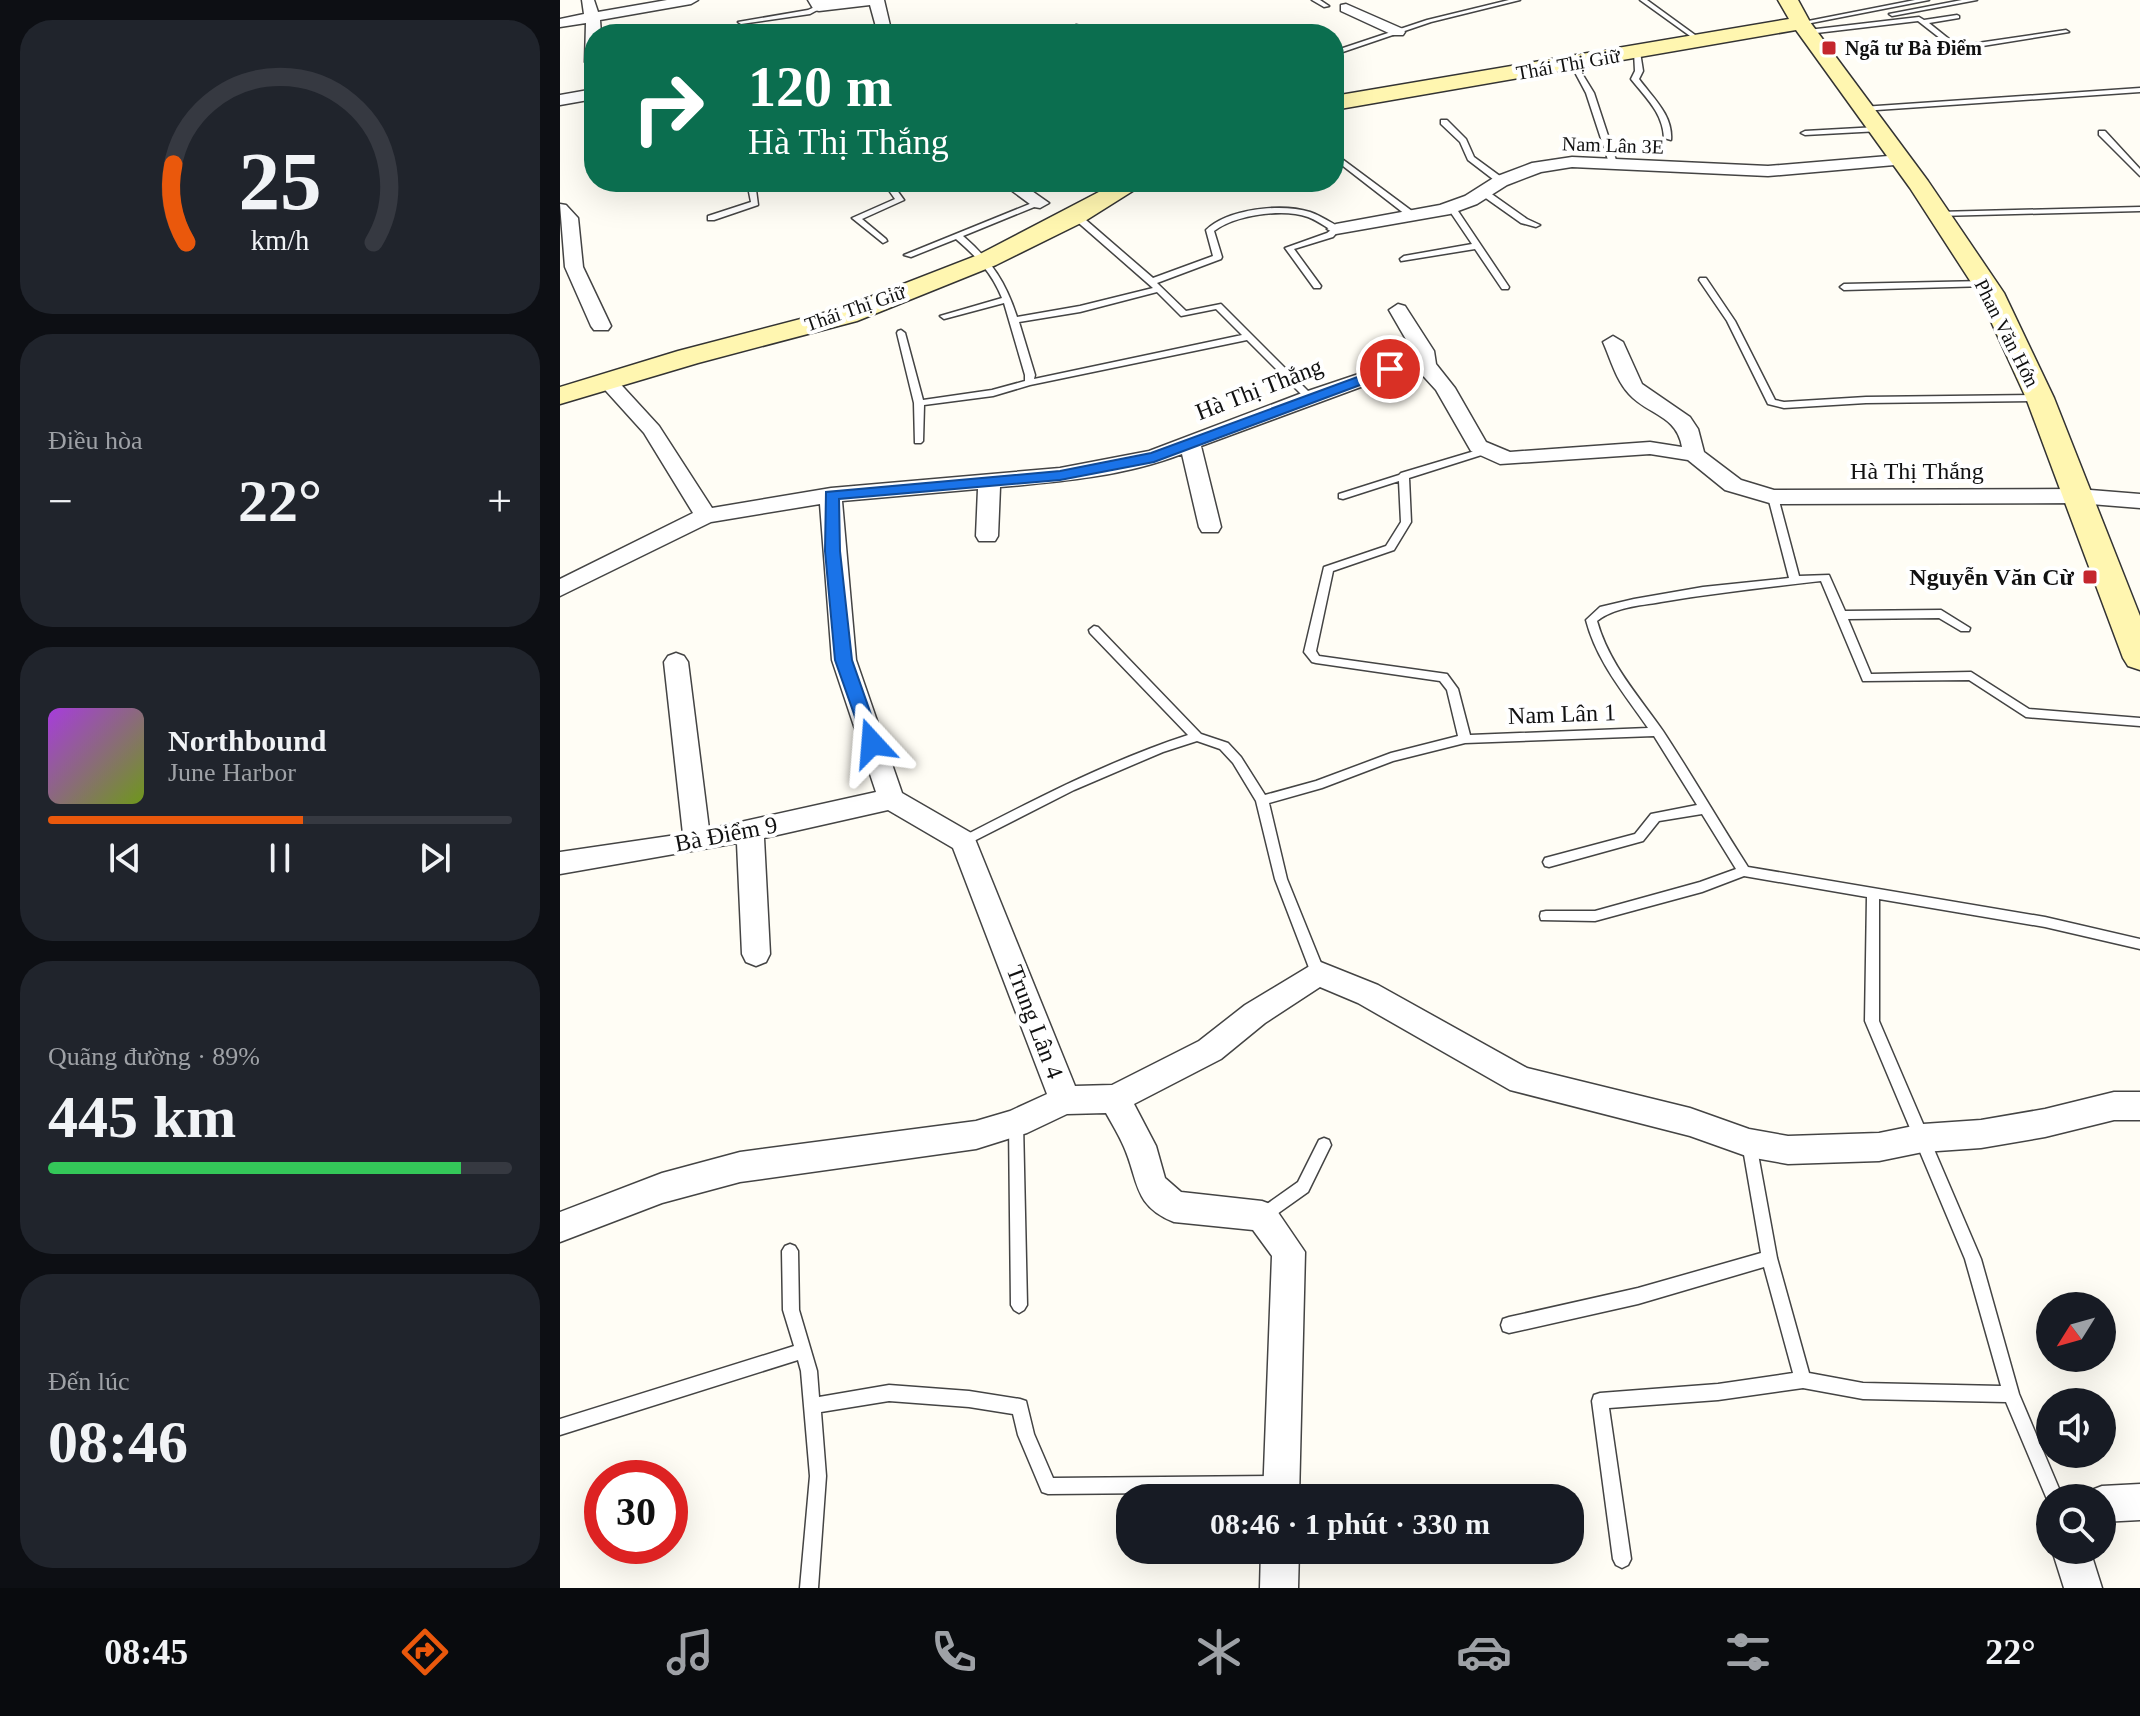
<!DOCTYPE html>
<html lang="vi">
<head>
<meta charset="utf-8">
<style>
	:root { --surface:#171b24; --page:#20242c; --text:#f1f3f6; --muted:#9ea1a6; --line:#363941; --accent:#ea580c }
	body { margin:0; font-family:"Times New Roman",serif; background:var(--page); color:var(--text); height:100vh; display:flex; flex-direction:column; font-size:30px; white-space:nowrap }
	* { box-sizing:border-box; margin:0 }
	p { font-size:26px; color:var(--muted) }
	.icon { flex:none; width:44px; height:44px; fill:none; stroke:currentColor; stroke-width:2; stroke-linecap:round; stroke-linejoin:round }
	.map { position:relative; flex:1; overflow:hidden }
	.panel { display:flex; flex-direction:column; gap:20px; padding:20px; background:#0d0f14; width:560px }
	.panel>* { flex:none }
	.guide { position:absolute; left:24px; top:24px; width:760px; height:168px; border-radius:32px; box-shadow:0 8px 32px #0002; background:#0b6e4f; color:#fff; overflow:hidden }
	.needle { width:52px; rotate:233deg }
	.controls { position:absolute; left:1476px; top:1292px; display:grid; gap:16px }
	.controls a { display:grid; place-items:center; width:80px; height:80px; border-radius:50%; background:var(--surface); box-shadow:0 8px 32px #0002; font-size:40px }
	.speed { position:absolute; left:24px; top:1460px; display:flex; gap:16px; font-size:40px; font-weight:700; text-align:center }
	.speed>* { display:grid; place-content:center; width:104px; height:104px; border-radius:50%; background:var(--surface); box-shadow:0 8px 32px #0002; line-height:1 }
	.speed .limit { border:12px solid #d22; background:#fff; color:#111 }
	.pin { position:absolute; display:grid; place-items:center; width:68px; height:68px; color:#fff; margin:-34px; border:4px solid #fff; border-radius:50%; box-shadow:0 2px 8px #0007 }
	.me { position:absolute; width:88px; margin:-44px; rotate:341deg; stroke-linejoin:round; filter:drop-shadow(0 0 6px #0008) }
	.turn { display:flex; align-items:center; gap:28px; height:168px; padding:0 32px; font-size:36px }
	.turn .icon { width:104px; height:104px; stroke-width:2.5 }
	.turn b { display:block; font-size:56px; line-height:68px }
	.big { font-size:60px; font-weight:700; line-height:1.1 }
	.panel .widget { flex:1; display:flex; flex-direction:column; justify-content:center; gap:12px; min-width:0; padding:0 28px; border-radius:32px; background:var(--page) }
	.panel .dial { align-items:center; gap:0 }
	.dial svg { height:208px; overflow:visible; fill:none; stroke:var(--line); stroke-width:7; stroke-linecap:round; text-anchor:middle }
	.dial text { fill:var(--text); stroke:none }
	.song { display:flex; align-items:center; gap:24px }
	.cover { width:96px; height:96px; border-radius:12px; background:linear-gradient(135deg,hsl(280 70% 55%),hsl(80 70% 35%)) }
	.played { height:8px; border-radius:4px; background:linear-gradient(90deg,var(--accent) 55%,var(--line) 55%) }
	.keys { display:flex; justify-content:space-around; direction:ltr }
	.heat { display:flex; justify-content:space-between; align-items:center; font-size:44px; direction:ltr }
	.charge { height:12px; border-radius:6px; background:linear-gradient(90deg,#34c759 89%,var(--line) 0) }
	.trip { position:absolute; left:556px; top:1484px; width:468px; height:80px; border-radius:32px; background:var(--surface); box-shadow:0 8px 32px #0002; font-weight:700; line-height:80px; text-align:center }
	.menu { display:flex; height:128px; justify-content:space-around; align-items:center; background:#090b0e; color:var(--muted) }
	.menu .icon { width:56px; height:56px }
	.menu .current { color:var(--accent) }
	.menu b { font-size:36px; color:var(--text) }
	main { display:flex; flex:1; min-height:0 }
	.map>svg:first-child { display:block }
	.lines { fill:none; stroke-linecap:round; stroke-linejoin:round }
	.lane-casing { stroke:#444; stroke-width:3 }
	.street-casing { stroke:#444; stroke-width:3 }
	.secondary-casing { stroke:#333; stroke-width:3 }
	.lane { fill:#fff; fill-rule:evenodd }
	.street { fill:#fff; fill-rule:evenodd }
	.secondary { fill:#fff6b0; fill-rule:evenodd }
	.route { fill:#1a73e8; stroke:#114b97; stroke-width:2 }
	.poi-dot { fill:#c4262e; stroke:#fff; stroke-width:3 }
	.labels { text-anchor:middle; stroke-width:8; stroke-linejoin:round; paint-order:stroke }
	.far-poi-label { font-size:20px; font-weight:bold; fill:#111; stroke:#fff; text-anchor:start }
	.far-street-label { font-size:20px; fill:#111; stroke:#fff }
	.street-label { font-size:24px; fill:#111; stroke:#fff }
	.poi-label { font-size:24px; font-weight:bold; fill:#111; stroke:#fff; text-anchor:end }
</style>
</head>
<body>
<main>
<section class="panel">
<div class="widget dial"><svg viewBox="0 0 100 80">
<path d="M14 69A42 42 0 1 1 86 69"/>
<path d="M14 69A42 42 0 0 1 9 39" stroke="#ea580c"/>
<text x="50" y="56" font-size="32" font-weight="700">25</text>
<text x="50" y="72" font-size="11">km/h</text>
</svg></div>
<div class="widget"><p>Điều hòa</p>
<div class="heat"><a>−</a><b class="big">22°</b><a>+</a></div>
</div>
<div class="widget">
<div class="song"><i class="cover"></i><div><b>Northbound</b><p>June Harbor</p></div></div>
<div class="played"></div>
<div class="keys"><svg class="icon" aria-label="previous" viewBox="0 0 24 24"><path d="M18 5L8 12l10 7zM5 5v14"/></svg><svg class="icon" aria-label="pause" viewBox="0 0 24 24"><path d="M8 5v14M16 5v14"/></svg><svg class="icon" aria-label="next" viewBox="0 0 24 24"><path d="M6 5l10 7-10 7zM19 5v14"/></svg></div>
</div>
<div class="widget"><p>Quãng đường · 89%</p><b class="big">445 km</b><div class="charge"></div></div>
<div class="widget"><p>Đến lúc</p><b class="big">08:46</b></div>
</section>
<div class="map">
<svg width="1580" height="1588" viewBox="0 0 1580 1588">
	<rect width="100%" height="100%" fill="#fffdf5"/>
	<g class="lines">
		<g class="lane-casing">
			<path id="lane" d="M752 0H760L769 6 764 7Z
				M949 0H960L871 22 774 55V51L867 20Z
				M1080 0H1087L1142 40 1137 41Z
				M1355 0H1369L1241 25 1238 23Z
				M1402 0H1417L1332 16 1329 14Z
				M259 5 262 7 261 8 250 14 181 24 178 22 248 10Z
				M1397 15 1399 16V18L1369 23 1394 43 1404 45 1506 30 1509 32 1404 49 1390 46 1358 21 1248 34 1245 32 1248 30 1359 17 1364 20Z
				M516 25 521 26 515 34H509Z
				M1077 50 1080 52 1083 71 1079 79C1093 98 1113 115 1111 140L1104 138C1103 113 1086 98 1071 79L1075 71 1074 52Z
				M1011 62H1015L1034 93 1057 163 1056 165 1049 163 1026 93 1010 63Z
				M1580 88V92L1302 111 1298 109 1302 107Z
				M881 120H887L906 139 914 157 944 179V183H938L908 160 900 142 881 124Z
				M1317 127 1321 129 1320 131 1245 135 1241 133 1245 131Z
				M1539 131H1545L1580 169V176L1539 135Z
				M774 153 856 214V218H850L774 159Z
				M187 182H195L198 205 154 220H148V216L191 202Z
				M323 182H331L344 200 302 219 326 239 327 241 323 243 292 218 335 199Z
				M920 190H926L967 219 980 225 976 227 961 223 920 194Z
				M477 201 484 203 403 236C432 261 446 283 457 317L520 306 593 288 513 218V214H519L593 278 653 256 646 230C668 209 721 203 750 212 761 216 770 222 779 227L780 229 773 237 734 249 761 286 760 288H754L725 248 767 233 771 230C763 225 756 220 748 217 723 208 675 215 654 231L662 257 661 259 597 283 626 311 661 304 752 395V399H746L687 340 470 385 433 396 364 405 363 441 361 443H355L354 403 337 333 338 331 341 330 345 333 363 400 432 390 465 381V375L444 303 384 319 380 316 442 298C432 273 416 256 396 239L351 257 344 255ZM597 292 621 316 656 309 682 335 474 379 475 375 459 322 520 312Z
				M888 205H894L949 287 948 289H942L915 249 841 261 840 259 844 256 912 244 887 207Z
				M1580 207V211L1378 216 1374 214 1378 212Z
				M1140 278H1146L1175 321 1215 400 1224 402 1306 397 1480 395 1485 398 1480 401 1306 403 1224 408 1208 404 1167 321 1139 280Z
				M1425 281 1428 282V286L1284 290 1280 287 1284 284Z
				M928 447 931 448V452L849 478 851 522 834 550 773 571 756 651 759 656 887 674 898 689 910 735 1088 728C1064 693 1037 662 1026 620L1040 607 1074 599 1143 587 1229 578 1208 497 1213 494 1218 497 1239 576 1269 575 1285 611 1381 610 1410 628 1409 631H1401L1379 618 1288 619 1311 674 1411 672 1469 709 1580 718V726L1466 717 1409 680 1303 681 1261 581C1208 587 1154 593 1101 602 1079 606 1055 607 1037 621 1049 664 1078 695 1103 731 1132 775 1159 822 1188 867L1485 917 1580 939V949L1485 927 1319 899V1021L1421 1259 1459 1394 1503 1498H1490L1489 1504 1446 1402 1303 1399 1243 1388 1158 1400 1049 1408 1071 1559 1068 1565 1062 1568 1056 1565 1053 1559 1032 1401 1034 1395 1040 1393 1158 1384 1233 1373 1204 1267 1078 1304 949 1333 943 1331 941 1325 943 1319 949 1317 1078 1288 1201 1253 1182 1143 1184 1138 1189 1136 1194 1138 1196 1143 1217 1258 1249 1373 1303 1383 1441 1386 1405 1259 1305 1021 1307 897 1184 876 1142 892 1035 921 981 920 980 916 981 912 986 911H1035L1140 882 1176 869 1142 814 1099 821 1083 841 989 867 985 866 983 862 985 858 1075 834 1091 814 1137 805 1094 736 905 743 833 761 762 788 709 803 727 879 765 973 763 977 758 979 753 977 751 973 715 879 696 801 673 763 660 749 637 741 603 752 514 790 408 844H400L398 841 400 838C474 800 548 761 628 735L530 633 529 630 534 626 538 627 641 734 668 743 681 757 705 795 756 781 831 753 898 736 887 690 880 681 756 663 752 662 744 652 764 567 826 546 841 522 839 481 783 499 779 498V494L839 475 841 473Z
				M456 1117 461 1118 463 1123 467 1305 464 1310 459 1313 454 1310 451 1305 449 1123 451 1118Z
				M764 1138 769 1140 771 1145 748 1192 707 1221 702 1223 697 1221 695 1216 697 1211 738 1182 759 1140Z
				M230 1244 235 1246 238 1251 239 1310 257 1371 259 1397 329 1385 409 1391 460 1399 466 1401 474 1434 493 1478 718 1476 724 1478 726 1484 724 1490 718 1492 488 1494 482 1492 458 1435 453 1414 409 1407 329 1401 261 1412 266 1476 258 1588H240L250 1476 241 1371 238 1360 0 1435V1419L234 1346 223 1310 222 1251 225 1246Z"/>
		</g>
		<g class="street-casing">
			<path id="street" d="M22 0H34L38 12 107 0H138L131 4 40 20 41 34H34L33 67 25 62 26 23 0 27V19L24 14Z
				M248 0H324L332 34H318L310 5 259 11 254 10Z
				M786 4 843 29 845 32 843 35H833L781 11V5Z
				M34 89V99L0 105V95Z
				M1340 155 1346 156 1348 160 1346 164 1208 176 1012 167 981 172 947 185 917 204 890 214 776 234 767 229 776 224 880 205 905 196 935 177 972 163 1012 157 1208 166Z
				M440 182H459L489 203 480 208 474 207Z
				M0 204 6 205 18 218 23 267 51 326 48 330H34L31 326 5 267Z
				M838 304 845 306 874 351 876 364 895 388 926 442 950 452 1090 442 1122 447C1117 415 1088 415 1069 394 1056 380 1051 360 1043 342L1053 336 1063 342 1082 384 1130 417 1138 429 1144 452 1181 480 1214 490 1518 489 1580 494V508L1518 503 1213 504 1165 490 1128 460 1090 454 940 464 911 451 876 390 855 367 641 446 661 527 658 532H642L639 527 622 454C565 476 500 482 440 487L438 536 435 541H419L416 536 418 489 282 501 296 660 342 793 413 834 515 1086 552 1085 639 1041 685 1005 758 961 818 985 967 1068 1130 1108 1189 1129 1228 1136 1319 1133 1363 1124 1421 1120 1485 1109 1554 1092H1580V1120H1554L1485 1137 1421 1148 1363 1152 1319 1161 1228 1164 1189 1157 1130 1136 950 1090 798 1003 760 987 705 1023 661 1059 574 1104 596 1146 605 1178 621 1192 702 1201 713 1205 745 1252 739 1498H703L712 1256 693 1230 614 1222C573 1206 579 1181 564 1147 559 1135 552 1124 546 1113L507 1114 467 1133 416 1149 180 1182 102 1203 0 1242V1212L102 1173 180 1152 416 1121 450 1111 487 1094 393 848 328 810 204 838 210 954 206 962 196 966 186 962 182 954 177 843 0 874V852L123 834 104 662 108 656 116 653 124 656 128 662 149 829 316 792 272 660 260 504 151 522 0 596V579L133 513 84 433 37 381 40 377H54L99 426 152 508 271 488 500 468 589 451 742 393 855 355 829 310Z
				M1580 1484V1520L1542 1522V1498H1526L1529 1491 1542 1486Z
				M701 1550H739L738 1588H700Z
				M1492 1550H1530L1542 1588H1504Z"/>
		</g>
		<g class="secondary-casing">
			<path id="secondary" d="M1218 0H1238L1250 22 1368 181 1444 293 1494 398 1580 616V670L1568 666 1563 658 1466 398 1418 293 1350 188 1236 30 774 110V96L1229 19Z
				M558 182H587L525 221 436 265 297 321 138 363 0 404V387L118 351 279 309 418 255Z"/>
		</g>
		<use href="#lane" class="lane"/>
		<use href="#street" class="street"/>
		<use href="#secondary" class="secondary"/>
	</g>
	<path class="route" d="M830 365 835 366V372L594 462 500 480 279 499 280 551 292 660 321 743 319 748H306L275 660 265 551 266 492 500 471 591 453Z"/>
	<g class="poi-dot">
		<rect x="1261" y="40" width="16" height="16" rx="4"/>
		<rect x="1522" y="569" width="16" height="16" rx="4"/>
	</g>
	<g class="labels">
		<g class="far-poi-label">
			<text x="1285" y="55">Ngã tư Bà Điểm</text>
		</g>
		<g class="far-street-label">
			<text transform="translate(1008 64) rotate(-10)" y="7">Thái Thị Giữ</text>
			<text transform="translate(1053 145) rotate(2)" y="7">Nam Lân 3E</text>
			<text transform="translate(295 308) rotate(-19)" y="7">Thái Thị Giữ</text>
			<text transform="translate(1447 333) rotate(63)" y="7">Phan Văn Hớn</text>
		</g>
		<g class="street-label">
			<text transform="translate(699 389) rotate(-21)" y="8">Hà Thị Thắng</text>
			<text x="1357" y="479">Hà Thị Thắng</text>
			<text transform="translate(1002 714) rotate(-2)" y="8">Nam Lân 1</text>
			<text transform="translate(166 834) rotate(-11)" y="8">Bà Điểm 9</text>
			<text transform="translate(475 1022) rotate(69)" y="8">Trung Lân 4</text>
		</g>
		<g class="poi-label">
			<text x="1514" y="585">Nguyễn Văn Cừ</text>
		</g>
	</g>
</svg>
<div class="controls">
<a><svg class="needle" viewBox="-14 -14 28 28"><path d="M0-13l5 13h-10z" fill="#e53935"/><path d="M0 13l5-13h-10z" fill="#9ea1a6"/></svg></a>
<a><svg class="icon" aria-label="sound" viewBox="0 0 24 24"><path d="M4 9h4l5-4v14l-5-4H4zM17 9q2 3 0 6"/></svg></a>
<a><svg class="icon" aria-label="search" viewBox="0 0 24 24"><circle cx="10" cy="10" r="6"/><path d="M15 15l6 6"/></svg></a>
</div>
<div class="speed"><div class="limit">30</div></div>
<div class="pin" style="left:830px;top:369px;background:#d93025"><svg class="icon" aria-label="arrive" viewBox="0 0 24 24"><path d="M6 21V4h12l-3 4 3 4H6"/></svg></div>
<svg class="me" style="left:312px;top:743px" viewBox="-20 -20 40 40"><path d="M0-17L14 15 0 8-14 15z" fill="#1a73e8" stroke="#fff" stroke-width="4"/></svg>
<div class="trip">08:46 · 1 phút · 330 m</div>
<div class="guide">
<div class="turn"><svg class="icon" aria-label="right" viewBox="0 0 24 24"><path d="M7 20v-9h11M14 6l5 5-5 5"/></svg><div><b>120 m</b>Hà Thị Thắng</div></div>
</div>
</div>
</main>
<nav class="menu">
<b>08:45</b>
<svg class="icon current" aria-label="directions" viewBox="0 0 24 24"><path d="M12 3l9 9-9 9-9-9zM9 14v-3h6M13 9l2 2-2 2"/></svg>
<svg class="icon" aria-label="music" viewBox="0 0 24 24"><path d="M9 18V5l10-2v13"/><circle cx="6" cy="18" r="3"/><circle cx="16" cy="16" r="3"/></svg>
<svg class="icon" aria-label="phone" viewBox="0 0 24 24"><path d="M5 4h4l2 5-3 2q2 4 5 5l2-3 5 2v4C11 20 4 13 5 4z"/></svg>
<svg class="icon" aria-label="climate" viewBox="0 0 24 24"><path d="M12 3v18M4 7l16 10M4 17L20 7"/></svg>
<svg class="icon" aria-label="car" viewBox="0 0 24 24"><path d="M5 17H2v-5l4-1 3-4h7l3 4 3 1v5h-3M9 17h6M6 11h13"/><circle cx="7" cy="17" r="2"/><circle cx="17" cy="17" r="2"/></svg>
<svg class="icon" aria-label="filters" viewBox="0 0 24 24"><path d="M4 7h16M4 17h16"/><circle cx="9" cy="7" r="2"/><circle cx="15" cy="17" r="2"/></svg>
<b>22°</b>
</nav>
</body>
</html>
